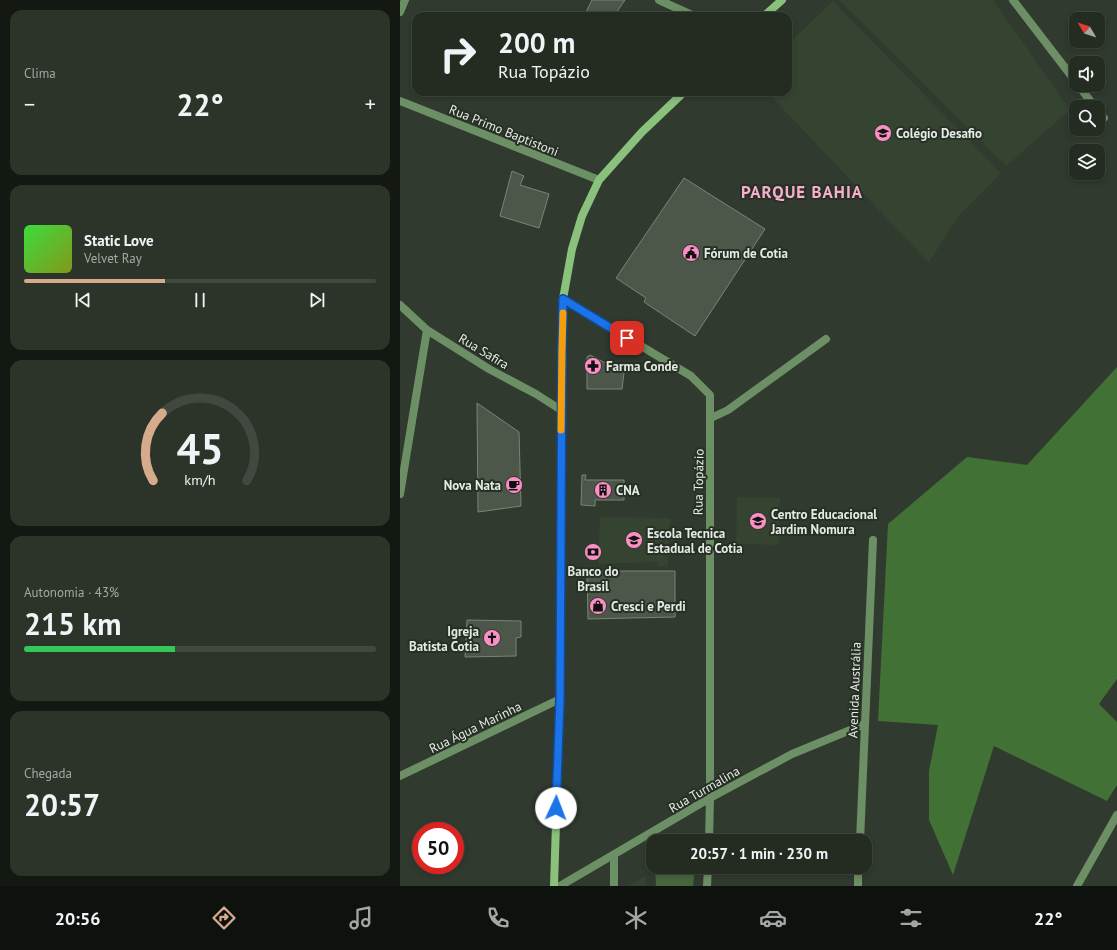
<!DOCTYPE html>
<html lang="pt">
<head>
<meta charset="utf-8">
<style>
	:root { --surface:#242c22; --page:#2c342a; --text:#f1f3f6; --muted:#a3a7a5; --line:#414840; --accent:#d6ab8b }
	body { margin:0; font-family:"PT Sans",sans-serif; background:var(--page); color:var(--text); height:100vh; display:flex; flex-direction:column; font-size:15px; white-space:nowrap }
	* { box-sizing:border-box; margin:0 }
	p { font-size:13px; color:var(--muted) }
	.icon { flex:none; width:22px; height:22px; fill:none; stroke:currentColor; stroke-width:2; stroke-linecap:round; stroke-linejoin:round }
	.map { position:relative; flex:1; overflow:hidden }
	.details { display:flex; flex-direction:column; gap:10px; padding:10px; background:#141813; width:400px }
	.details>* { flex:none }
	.hud { position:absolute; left:12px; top:12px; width:380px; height:84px; border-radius:12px; box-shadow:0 2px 6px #0003,0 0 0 1px var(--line); background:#242c22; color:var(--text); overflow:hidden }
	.needle { width:26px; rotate:309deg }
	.tools { position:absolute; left:669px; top:12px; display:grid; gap:8px }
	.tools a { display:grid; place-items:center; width:36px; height:36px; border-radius:8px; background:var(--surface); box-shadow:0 2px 6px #0003,0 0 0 1px var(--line); font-size:20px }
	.speed { position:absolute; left:12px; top:822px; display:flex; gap:8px; font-size:20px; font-weight:700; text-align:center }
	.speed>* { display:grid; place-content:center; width:52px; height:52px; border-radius:50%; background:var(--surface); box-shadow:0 2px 6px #0003,0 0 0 1px var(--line); line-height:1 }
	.speed .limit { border:6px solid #d22; background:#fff; color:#111 }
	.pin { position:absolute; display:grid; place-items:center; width:34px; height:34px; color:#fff; margin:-17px; border-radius:8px; box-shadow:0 2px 6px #0006 }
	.me { position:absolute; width:44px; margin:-22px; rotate:2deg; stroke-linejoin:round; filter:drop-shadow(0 0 3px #0008) }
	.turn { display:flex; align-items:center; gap:14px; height:84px; padding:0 20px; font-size:18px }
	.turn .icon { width:52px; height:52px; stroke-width:2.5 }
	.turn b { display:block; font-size:28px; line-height:34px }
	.big { font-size:30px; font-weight:700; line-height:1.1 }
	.details .tile { flex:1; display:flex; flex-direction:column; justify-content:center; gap:6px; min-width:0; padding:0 14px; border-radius:12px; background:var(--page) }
	.details .dial { align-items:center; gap:0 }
	.dial svg { height:104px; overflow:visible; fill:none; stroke:var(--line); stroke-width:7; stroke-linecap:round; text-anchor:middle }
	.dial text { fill:var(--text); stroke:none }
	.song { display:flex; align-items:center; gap:12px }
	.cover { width:48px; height:48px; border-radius:6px; background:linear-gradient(135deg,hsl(120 70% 55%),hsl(70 70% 35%)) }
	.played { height:4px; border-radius:2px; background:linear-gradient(90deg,var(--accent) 40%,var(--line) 40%) }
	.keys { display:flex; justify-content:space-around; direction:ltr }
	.heat { display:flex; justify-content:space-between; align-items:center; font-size:22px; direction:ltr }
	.charge { height:6px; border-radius:3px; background:linear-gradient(90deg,#34c759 43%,var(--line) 0) }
	.trip { position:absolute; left:246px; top:834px; width:226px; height:40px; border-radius:12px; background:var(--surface); box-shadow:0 2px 6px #0003,0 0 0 1px var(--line); font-weight:700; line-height:40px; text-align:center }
	.menu { display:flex; height:64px; justify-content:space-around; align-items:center; background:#0e120e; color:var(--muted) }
	.menu .icon { width:28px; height:28px }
	.menu .selected { color:var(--accent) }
	.menu b { font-size:18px; color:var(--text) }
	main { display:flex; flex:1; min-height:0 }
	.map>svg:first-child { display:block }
	.built { fill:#354331 }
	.green { fill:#46673e }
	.forest { fill:#417135 }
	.building { fill:#4c574a; stroke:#798577 }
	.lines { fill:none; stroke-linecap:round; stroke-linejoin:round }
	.lane { stroke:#6d8f65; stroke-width:8 }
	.street { stroke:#6d8f65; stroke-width:8 }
	.secondary { stroke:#8ac17c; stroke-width:8 }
	.route-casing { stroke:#114b97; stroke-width:10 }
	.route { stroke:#1a73e8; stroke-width:7 }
	.slow { stroke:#f59e0b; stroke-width:7 }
	.labels { text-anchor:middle; stroke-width:4; stroke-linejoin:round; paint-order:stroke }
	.street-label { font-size:13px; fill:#e5ebe4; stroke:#263024 }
	.poi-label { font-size:13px; font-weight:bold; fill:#e5ebe4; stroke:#263024; text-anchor:start }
	.district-label { font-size:17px; font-weight:bold; letter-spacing:1px; fill:#f9add1; stroke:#263024 }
</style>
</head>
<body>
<main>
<section class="details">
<div class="tile"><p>Clima</p>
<div class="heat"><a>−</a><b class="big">22°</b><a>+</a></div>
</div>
<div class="tile">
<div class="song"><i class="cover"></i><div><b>Static Love</b><p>Velvet Ray</p></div></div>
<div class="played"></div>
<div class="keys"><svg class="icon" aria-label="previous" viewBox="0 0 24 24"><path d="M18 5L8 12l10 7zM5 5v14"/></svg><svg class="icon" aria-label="pause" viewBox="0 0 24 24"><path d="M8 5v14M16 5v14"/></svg><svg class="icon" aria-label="next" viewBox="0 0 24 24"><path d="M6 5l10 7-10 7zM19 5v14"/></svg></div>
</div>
<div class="tile dial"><svg viewBox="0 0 100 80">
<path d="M14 69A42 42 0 1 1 86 69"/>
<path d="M14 69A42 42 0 0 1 21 17" stroke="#d6ab8b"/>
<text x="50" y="56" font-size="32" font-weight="700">45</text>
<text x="50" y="72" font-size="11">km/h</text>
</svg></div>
<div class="tile"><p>Autonomia · 43%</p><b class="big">215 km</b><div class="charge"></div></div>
<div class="tile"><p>Chegada</p><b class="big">20:57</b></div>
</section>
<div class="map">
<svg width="717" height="886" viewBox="0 0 717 886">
	<rect width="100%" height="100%" fill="#303a2e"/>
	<path class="built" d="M439 0H593L670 110 606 166Z
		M433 1 601 173 559 215 529 263 367 92H388V44Z
		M337 497 380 498 379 545 336 544Z
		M200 517 270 518 268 567H258L257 562 198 564Z
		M245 876 246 886H228Z"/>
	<path class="green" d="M255 867H295L293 886H256Z"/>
	<path class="forest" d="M717 367V679L699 704 717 722V785L707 801 594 746 553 875 529 820V771L538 725 478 721 488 524 567 457 627 465Z"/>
	<path class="building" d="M192 0H225L214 16H184Z
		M112 171 124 176 120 185 149 194 139 228 100 216Z
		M284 178 365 229 295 336 244 302 246 298 216 278Z
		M190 355 224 373 222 389H187V357Z
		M77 403 119 432 121 506 78 512Z
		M182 475H186L185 480H224V500H195V506L181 505Z
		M187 571H275V617L188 619Z
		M67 620 121 621V637L116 638V656L65 657Z"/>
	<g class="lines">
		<path class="lane" d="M311 418 328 410 426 339
			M214 886V855"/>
		<path class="street" d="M259 0 294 16
			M613 0 676 82
			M0 12 5 0
			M678 85 695 107
			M0 101 199 180
			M698 111 704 118
			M163 299 291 376 310 395V798L309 841
			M0 305 27 330 89 369 136 394 161 410
			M0 494 27 330
			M0 776 160 699
			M460 841 473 540
			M160 886 310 798 392 754 465 724
			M307 886 308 867
			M458 886V867
			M677 886 717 815"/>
		<path class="secondary" d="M364 16 382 0
			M154 886 160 699 162 349 163 299 172 249 182 216 199 180 242 132 284 92"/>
	</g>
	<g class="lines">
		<g class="route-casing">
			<path id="route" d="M156 808 160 699 162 349 163 299 227 338"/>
		</g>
		<use href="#route" class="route"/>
		<path class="slow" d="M161 430 162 349 163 313"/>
	</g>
	<defs>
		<g id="school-disc" transform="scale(0.9)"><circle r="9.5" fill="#fb8fc5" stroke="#263024"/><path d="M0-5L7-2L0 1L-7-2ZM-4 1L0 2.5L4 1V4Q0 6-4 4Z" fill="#111"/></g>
		<g id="civic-disc" transform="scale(0.9)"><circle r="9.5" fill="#fb8fc5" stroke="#263024"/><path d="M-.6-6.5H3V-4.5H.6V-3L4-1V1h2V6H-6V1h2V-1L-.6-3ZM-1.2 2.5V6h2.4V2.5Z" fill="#111"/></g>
		<g id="pharmacy-disc" transform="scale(0.9)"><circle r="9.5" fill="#fb8fc5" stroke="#263024"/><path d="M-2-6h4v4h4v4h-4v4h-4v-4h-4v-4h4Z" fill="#111"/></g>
		<g id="cafe-disc" transform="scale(0.9)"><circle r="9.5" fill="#fb8fc5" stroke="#263024"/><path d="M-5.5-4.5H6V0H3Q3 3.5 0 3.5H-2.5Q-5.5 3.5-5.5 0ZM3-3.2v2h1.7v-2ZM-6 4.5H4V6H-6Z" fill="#111"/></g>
		<g id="building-disc" transform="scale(0.9)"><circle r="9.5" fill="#fb8fc5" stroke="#263024"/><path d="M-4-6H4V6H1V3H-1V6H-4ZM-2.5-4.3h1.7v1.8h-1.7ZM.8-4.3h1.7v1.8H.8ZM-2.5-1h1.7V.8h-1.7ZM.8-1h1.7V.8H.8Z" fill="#111"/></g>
		<g id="university-disc" transform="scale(0.9)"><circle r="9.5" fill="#fb8fc5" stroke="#263024"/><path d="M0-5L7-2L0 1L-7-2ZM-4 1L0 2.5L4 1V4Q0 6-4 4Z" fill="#111"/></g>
		<g id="bank-disc" transform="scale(0.9)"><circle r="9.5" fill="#fb8fc5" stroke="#263024"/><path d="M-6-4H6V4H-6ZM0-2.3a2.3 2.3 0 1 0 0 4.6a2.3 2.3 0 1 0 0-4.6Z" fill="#111"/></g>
		<g id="shop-disc" transform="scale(0.9)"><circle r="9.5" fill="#fb8fc5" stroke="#263024"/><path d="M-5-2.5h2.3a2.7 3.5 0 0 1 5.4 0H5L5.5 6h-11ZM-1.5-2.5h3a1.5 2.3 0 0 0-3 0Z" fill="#111"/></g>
		<g id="church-disc" transform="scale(0.9)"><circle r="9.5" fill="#fb8fc5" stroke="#263024"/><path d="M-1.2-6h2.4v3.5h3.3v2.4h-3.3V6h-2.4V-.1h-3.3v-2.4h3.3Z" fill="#111"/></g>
	</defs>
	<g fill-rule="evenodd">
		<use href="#school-disc" x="483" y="133"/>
		<use href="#civic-disc" x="291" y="253"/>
		<use href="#pharmacy-disc" x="193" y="366"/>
		<use href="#cafe-disc" x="114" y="485"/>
		<use href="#building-disc" x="203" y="490"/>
		<use href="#school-disc" x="358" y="521"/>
		<use href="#university-disc" x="234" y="540"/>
		<use href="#bank-disc" x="193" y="552"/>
		<use href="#shop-disc" x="198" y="606"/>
		<use href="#church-disc" x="92" y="638"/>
	</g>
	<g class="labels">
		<g class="street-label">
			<text transform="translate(104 130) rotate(22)" y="5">Rua Primo Baptistoni</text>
			<text transform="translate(84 351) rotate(31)" y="5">Rua Safira</text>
			<text transform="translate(298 482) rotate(-89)" y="5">Rua Topázio</text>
			<text transform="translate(454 690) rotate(-88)" y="5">Avenida Austrália</text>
			<text transform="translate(75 727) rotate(-26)" y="5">Rua Água Marinha</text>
			<text transform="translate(304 789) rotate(-30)" y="5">Rua Turmalina</text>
		</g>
		<g class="poi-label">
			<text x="496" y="138">Colégio Desafio</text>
			<text x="304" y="258">Fórum de Cotia</text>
			<text x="206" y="371">Farma Conde</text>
			<text x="101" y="490" text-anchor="end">Nova Nata</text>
			<text x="216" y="495">CNA</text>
			<text x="371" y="519">Centro Educacional<tspan x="371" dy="15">Jardim Nomura</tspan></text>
			<text x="247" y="538">Escola Tecnica<tspan x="247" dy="15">Estadual de Cotia</tspan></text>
			<text x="193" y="576" text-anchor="middle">Banco do<tspan x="193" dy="15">Brasil</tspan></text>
			<text x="211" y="611">Cresci e Perdi</text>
			<text x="79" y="636" text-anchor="end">Igreja<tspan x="79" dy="15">Batista Cotia</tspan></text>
		</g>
		<g class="district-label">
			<text x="402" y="198">PARQUE BAHIA</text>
		</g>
	</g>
</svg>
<div class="tools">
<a><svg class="needle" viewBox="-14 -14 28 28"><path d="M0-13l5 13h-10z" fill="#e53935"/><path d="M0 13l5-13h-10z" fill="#a3a7a5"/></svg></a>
<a><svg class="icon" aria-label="sound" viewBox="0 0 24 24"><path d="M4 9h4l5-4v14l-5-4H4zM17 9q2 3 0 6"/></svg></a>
<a><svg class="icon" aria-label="search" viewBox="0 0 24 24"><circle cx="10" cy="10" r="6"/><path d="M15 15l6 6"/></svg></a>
<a><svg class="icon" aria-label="layers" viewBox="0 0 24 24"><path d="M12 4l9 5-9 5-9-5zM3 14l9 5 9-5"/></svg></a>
</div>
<div class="speed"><div class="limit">50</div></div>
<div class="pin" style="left:227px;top:338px;background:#d93025"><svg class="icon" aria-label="arrive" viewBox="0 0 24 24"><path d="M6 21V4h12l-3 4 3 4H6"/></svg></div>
<svg class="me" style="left:156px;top:808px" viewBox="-20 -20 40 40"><circle r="19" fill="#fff"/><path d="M0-13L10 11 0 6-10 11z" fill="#1a73e8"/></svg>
<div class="trip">20:57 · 1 min · 230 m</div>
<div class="hud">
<div class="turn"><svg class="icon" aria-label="right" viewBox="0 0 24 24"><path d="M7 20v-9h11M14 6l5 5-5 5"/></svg><div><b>200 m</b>Rua Topázio</div></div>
</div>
</div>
</main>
<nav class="menu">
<b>20:56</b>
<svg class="icon selected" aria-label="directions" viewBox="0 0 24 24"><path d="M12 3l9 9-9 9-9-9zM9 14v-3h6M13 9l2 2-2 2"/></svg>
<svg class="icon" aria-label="music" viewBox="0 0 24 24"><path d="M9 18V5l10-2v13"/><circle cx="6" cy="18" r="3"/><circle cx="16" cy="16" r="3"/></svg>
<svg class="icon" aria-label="phone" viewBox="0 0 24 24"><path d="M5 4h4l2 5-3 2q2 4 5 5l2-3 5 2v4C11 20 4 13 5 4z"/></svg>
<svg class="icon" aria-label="climate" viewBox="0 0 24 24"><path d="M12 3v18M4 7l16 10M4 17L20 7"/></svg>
<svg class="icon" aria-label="car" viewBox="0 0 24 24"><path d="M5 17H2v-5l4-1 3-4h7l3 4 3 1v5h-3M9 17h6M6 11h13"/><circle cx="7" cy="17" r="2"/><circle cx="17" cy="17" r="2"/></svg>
<svg class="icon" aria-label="filters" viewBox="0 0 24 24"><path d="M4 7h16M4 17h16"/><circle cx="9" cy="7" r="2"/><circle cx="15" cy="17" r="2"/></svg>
<b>22°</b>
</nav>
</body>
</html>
